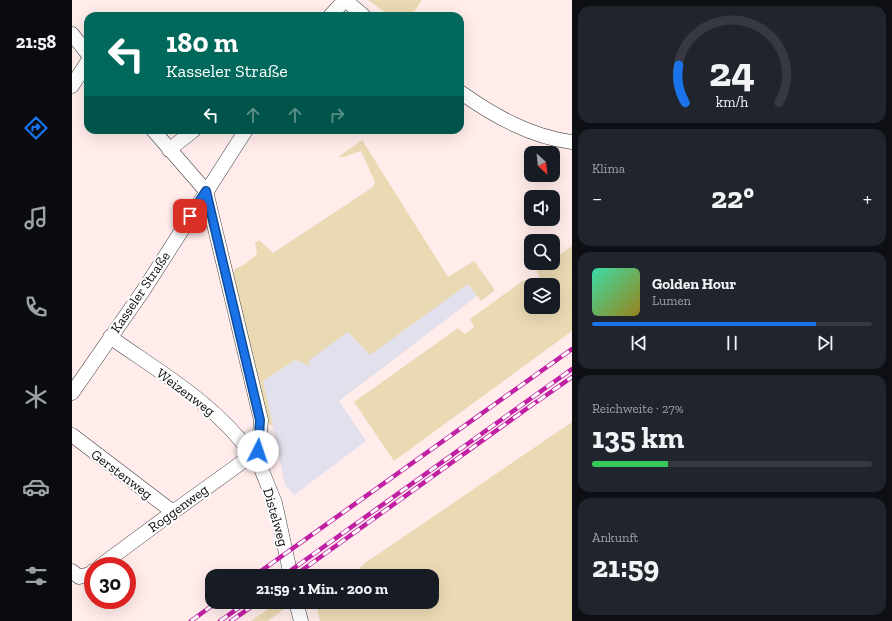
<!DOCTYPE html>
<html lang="de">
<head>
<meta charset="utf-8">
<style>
	:root { --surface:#171b24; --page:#20242c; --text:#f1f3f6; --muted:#9ea1a6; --line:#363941; --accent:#1a73e8 }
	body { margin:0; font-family:"Zilla Slab",serif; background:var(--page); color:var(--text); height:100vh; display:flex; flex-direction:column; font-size:15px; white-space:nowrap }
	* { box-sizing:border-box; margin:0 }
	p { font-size:13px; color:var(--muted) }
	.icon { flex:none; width:22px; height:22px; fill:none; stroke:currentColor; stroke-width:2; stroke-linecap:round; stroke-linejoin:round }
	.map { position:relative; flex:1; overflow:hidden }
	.details { display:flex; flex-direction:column; gap:6px; padding:6px; background:#0d0f14; width:320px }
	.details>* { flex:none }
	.top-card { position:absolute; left:12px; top:12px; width:380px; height:122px; border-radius:12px; box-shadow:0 4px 16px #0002; background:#00695c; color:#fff; overflow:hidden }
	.needle { width:26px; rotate:153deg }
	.controls { position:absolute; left:452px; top:146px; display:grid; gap:8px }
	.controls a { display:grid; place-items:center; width:36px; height:36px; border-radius:8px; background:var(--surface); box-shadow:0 4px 16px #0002; font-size:20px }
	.speed { position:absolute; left:12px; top:557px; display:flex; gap:8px; font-size:20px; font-weight:700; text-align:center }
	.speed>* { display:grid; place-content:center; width:52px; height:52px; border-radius:50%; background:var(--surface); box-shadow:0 4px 16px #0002; line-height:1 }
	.speed .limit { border:6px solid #d22; background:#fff; color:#111 }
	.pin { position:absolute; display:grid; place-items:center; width:34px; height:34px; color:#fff; margin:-17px; border-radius:8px; box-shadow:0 2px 6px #0006 }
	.me { position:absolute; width:44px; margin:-22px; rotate:4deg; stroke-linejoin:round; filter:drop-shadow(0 0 3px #0008) }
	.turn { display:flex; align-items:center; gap:14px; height:84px; padding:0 16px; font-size:18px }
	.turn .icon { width:52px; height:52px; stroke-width:2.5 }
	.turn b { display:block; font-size:28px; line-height:34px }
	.lanes { display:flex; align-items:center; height:38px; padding:0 16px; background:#0003; justify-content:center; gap:20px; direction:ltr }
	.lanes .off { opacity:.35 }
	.big { font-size:30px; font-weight:800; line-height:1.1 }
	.details .widget { flex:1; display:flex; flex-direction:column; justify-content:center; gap:6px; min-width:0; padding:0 14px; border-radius:12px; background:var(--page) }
	.details .dial { align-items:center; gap:0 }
	.dial svg { height:104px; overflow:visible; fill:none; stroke:var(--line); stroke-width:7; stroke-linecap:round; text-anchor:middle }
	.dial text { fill:var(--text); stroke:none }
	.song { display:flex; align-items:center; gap:12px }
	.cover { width:48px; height:48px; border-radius:6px; background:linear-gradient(135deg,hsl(160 70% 55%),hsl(50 70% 35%)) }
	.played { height:4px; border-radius:2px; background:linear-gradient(90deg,var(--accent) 80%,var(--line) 80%) }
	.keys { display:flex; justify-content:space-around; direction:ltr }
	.heat { display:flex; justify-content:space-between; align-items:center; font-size:22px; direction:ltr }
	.charge { height:6px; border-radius:3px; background:linear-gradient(90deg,#34c759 27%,var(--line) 0) }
	.trip { position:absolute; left:133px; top:569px; width:234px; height:40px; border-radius:12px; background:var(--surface); box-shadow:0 4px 16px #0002; font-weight:800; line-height:40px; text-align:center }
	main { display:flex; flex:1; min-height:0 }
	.dock { display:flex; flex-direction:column; width:72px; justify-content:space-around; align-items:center; background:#090b0e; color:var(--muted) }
	.dock .icon { width:28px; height:28px }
	.dock .selected { color:var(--accent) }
	.dock b { font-size:18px; color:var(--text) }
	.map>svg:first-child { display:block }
	.industrial { fill:#e1e0ec }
	.green { fill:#eadab4 }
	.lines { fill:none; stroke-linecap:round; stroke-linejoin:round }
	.minor-casing { stroke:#3f3f3f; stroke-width:15 }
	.minor { stroke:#fff; stroke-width:14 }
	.rail-casing { stroke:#c120a4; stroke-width:4.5 }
	.rail { stroke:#fff; stroke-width:3; stroke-dasharray:9; stroke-linecap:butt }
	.route-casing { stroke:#114b97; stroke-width:10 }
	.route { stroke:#1a73e8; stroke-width:7 }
	.labels { text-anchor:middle; stroke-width:4; stroke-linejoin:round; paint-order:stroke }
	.street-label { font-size:14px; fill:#0c0c0c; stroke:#fff }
</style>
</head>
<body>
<main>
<nav class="dock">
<b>21:58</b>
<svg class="icon selected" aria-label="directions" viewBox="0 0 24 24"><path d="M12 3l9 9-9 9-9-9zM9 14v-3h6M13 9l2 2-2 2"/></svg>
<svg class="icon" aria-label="music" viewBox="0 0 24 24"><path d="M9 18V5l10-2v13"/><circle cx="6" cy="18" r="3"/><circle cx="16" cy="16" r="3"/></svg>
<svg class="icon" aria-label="phone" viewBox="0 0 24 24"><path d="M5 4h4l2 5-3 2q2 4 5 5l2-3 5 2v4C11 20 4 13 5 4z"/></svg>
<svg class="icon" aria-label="climate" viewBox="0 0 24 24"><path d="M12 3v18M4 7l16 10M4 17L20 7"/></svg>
<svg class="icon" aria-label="car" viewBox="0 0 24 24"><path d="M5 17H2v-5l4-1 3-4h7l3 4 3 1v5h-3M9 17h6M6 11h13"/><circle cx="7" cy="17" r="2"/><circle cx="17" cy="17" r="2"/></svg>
<svg class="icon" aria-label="filters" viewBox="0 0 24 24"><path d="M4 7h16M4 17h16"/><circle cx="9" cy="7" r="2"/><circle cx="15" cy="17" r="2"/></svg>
</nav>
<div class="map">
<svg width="500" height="621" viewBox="0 0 500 621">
	<rect width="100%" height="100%" fill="#ffeceb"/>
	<path class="industrial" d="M396 284 405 296 267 401 294 441 222 495 213 485 191 381 223 360 276 332Z"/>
	<path class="green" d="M296 0H350L339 16H318Z
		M290 140 376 277 402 261 423 290 409 301 396 284 298 355 276 332 236 361 239 366 223 360 191 381 201 426 194 424 161 273 163 269 173 264 185 254 183 243 187 240 201 253 301 187 303 182 289 151 272 157H266Z
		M500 246V331L322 461 282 402 386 328 393 334 402 327 398 319 452 280 459 287V307H481V285H461L468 280 465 271 476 263H481V259Z
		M500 422V621H248L244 604 246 602H360V576H278L296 561Z
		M206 602H218V603L216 606 196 621H179Z"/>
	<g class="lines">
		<g class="minor-casing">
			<path id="minor" d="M273 0 292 16
				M258 16 273 0
				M0 34 16 54
				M0 86 16 61
				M388 92C422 116 459 137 500 142
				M81 130 134 191 189 420 186 458 188 466 203 503 219 576
				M97 150 122 130
				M38 337C89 373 144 404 180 455
				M0 393 71 291 174 130
				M0 435 101 512
				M28 566 101 512 180 455 186 458
				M0 571 7 577 18 574 21 571
				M224 602 229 621"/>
		</g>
		<use href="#minor" class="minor"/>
		<g class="rail-casing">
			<path id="rail" d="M466 401 500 377
				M182 576 500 349
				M211 576 500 369
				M222 576 464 402
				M119 621 145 602
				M148 621 175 602
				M159 621 186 602"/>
		</g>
		<use href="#rail" class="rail"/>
	</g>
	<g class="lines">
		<g class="route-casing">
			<path id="route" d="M118 216 134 191 188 420 186 451"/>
		</g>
		<use href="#route" class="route"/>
	</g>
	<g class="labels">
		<g class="street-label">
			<text transform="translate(68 292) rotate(-56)" y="5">Kasseler Straße</text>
			<text transform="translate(114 392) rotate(37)" y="5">Weizenweg</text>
			<text transform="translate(50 474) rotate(37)" y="5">Gerstenweg</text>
			<text transform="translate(106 508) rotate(-36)" y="5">Roggenweg</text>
			<text transform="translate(204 517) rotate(74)" y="5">Distelweg</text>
		</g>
	</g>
</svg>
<div class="controls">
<a><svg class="needle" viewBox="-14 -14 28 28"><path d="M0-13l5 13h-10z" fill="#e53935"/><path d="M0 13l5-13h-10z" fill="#9ea1a6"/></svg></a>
<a><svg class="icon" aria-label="sound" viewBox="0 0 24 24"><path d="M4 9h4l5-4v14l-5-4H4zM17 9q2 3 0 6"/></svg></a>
<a><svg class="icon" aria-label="search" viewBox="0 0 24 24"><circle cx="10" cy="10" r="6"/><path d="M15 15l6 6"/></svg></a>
<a><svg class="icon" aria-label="layers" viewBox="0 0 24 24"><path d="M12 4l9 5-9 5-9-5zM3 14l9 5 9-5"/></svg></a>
</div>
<div class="speed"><div class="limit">30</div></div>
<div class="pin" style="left:118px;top:216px;background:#d93025"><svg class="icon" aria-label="arrive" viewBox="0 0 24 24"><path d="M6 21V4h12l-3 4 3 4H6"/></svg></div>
<svg class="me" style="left:186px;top:451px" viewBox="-20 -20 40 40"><circle r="19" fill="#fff"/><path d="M0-13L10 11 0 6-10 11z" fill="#1a73e8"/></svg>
<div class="trip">21:59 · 1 Min. · 200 m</div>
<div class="top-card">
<div class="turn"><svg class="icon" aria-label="left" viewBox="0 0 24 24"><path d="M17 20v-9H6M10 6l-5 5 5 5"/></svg><div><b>180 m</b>Kasseler Straße</div></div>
<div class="lanes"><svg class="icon" aria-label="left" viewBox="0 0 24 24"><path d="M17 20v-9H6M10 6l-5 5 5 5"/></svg><svg class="icon off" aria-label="ahead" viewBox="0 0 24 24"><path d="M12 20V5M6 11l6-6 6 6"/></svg><svg class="icon off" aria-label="ahead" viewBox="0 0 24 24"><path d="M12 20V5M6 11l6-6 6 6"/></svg><svg class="icon off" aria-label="right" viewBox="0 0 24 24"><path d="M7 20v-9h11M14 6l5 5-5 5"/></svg></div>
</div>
</div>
<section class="details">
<div class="widget dial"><svg viewBox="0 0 100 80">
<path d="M14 69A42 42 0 1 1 86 69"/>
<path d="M14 69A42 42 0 0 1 9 40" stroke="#1a73e8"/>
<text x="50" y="56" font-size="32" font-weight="700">24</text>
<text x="50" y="72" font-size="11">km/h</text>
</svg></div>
<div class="widget"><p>Klima</p>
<div class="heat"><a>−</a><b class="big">22°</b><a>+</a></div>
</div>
<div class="widget">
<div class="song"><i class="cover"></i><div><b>Golden Hour</b><p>Lumen</p></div></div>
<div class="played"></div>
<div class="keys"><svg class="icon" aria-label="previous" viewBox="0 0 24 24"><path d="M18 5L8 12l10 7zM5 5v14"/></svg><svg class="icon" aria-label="pause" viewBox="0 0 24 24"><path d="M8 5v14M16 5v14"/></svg><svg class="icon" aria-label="next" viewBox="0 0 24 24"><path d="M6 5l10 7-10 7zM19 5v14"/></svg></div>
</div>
<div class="widget"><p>Reichweite · 27%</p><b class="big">135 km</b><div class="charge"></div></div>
<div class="widget"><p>Ankunft</p><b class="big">21:59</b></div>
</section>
</main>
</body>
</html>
